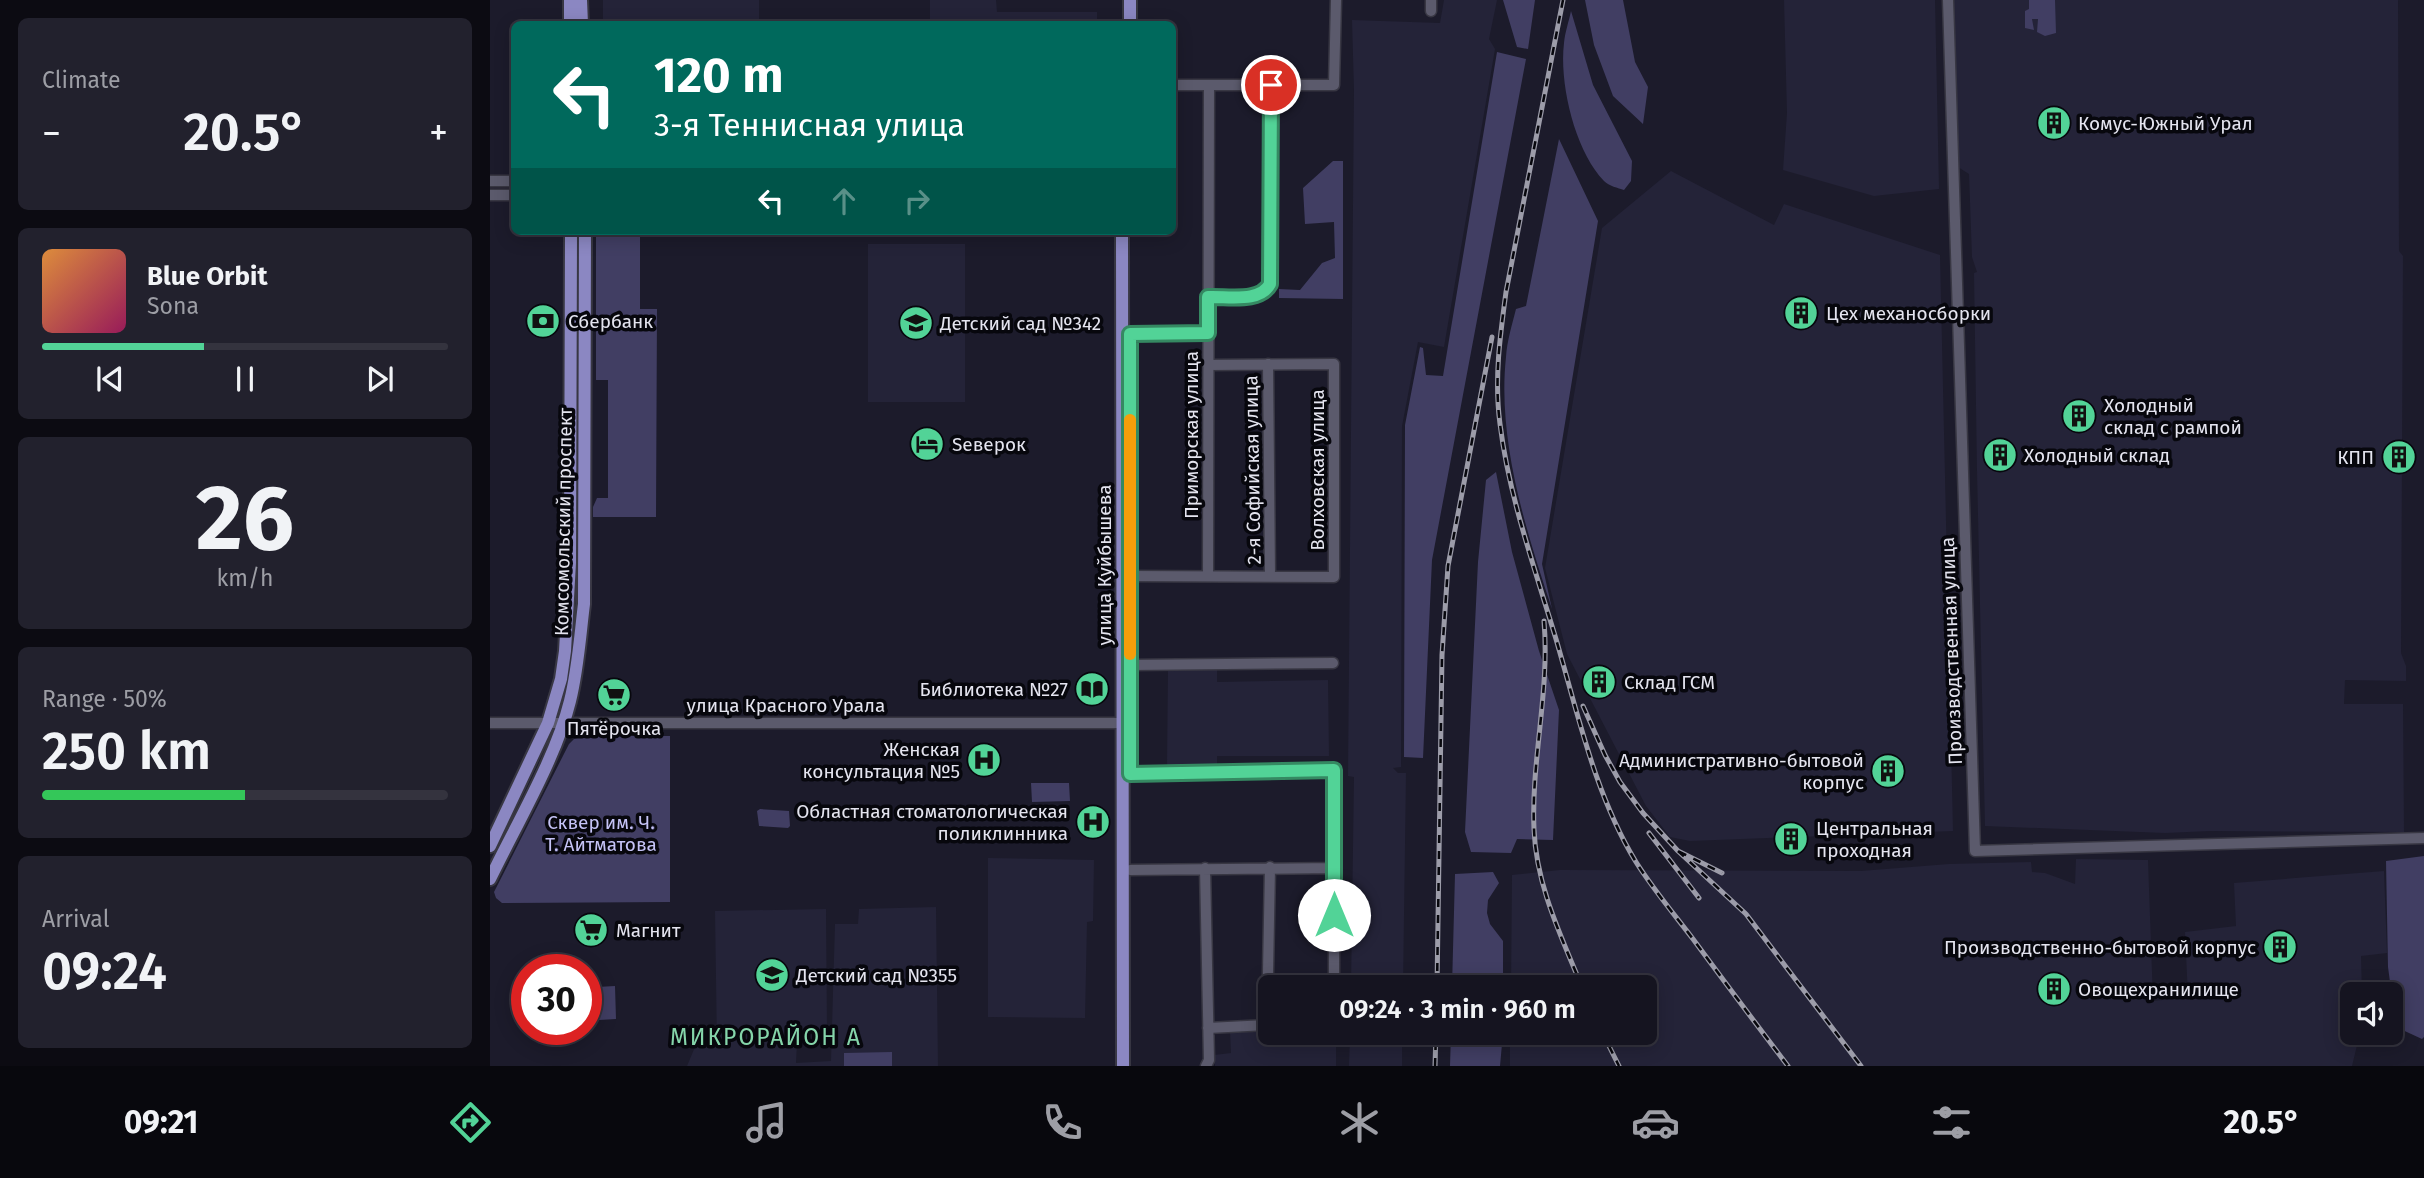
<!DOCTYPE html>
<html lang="en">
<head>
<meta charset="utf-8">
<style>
	:root { --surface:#151420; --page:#22212d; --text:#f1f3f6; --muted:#9d9ea5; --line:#34333e; --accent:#52d397 }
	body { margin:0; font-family:"Fira Sans",sans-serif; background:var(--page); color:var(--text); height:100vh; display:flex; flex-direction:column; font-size:26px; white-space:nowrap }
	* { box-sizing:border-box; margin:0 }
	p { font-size:23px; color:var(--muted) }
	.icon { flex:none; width:38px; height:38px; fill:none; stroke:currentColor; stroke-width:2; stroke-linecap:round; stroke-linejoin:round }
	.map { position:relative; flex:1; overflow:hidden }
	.panel { display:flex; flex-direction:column; gap:18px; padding:18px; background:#0c0b12; width:490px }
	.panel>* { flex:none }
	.top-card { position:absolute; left:21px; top:21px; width:665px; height:214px; border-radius:10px; box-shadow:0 4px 18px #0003,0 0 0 2px var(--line); background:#00695c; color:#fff; overflow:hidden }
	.controls { position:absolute; left:1850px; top:982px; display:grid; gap:14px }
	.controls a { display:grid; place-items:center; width:63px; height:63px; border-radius:10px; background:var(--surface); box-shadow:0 4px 18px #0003,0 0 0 2px var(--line); font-size:35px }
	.speed { position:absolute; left:21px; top:954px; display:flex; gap:14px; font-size:35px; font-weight:700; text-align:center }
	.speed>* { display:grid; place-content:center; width:91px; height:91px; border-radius:50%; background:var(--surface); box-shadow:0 4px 18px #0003,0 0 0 2px var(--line); line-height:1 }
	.speed .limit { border:10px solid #d22; background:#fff; color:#111 }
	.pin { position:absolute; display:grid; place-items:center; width:60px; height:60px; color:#fff; margin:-30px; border:4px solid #fff; border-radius:50%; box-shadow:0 2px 7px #0007 }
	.me { position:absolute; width:77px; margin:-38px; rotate:0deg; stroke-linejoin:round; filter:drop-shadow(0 0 5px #0008) }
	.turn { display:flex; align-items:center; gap:24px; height:147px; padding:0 28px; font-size:32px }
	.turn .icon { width:91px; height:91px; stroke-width:2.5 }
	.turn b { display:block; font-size:49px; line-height:60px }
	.lanes { display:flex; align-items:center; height:66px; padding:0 28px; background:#0003; justify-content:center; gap:35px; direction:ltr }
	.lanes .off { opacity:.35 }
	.big { font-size:52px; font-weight:600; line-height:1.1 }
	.panel .tile { flex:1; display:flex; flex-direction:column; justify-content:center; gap:10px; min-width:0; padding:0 24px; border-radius:10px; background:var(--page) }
	.panel .dial { align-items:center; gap:0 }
	.dial b { font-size:91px; line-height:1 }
	.song { display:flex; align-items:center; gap:21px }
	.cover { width:84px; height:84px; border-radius:10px; background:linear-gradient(135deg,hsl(30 70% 55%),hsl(330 70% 35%)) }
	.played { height:7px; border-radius:4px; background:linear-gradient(90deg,var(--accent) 40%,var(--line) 40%) }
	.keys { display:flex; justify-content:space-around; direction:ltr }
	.heat { display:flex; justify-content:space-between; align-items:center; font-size:38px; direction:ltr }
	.charge { height:10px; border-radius:5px; background:linear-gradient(90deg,#34c759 50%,var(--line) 0) }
	.trip { position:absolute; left:768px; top:975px; width:399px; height:70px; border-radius:10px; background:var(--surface); box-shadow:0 4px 18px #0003,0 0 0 2px var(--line); font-weight:600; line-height:70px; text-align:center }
	.tab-bar { display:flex; height:112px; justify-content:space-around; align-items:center; background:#08080d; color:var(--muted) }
	.tab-bar .icon { width:49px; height:49px }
	.tab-bar .selected { color:var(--accent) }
	.tab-bar b { font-size:32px; color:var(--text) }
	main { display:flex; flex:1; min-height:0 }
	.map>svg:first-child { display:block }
	.built { fill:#242338 }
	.green { fill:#413e63 }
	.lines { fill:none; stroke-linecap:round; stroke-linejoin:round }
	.minor-casing { stroke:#383743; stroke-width:13 }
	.major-casing { stroke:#383743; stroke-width:16 }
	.minor { stroke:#5b5a6c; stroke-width:10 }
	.major { stroke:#8b87c2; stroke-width:12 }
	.rail-casing { stroke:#9c9ca9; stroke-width:5 }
	.rail { stroke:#07070d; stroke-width:2.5; stroke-dasharray:8; stroke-linecap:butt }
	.route-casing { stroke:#358962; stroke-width:18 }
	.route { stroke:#52d397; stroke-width:12 }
	.slow { stroke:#f59e0b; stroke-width:12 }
	.labels { text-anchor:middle; stroke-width:7; stroke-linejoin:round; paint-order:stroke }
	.poi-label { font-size:19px; fill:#e4e4ef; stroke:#07070d; text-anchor:start }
	.street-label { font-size:19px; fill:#e4e4ef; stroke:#07070d }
	.park-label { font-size:19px; fill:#c5c3f6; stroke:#07070d }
	.quarter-label { font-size:23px; letter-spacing:2px; fill:#85d5aa; stroke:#07070d }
</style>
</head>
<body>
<main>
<section class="panel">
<div class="tile"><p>Climate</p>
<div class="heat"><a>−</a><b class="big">20.5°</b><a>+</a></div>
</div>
<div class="tile">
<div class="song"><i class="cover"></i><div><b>Blue Orbit</b><p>Sona</p></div></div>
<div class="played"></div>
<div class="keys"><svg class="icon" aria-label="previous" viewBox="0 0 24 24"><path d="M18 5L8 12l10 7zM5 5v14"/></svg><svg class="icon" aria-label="pause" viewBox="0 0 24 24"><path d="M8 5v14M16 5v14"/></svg><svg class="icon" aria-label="next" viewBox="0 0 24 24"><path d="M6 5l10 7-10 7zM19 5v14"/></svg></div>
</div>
<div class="tile dial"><b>26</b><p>km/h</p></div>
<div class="tile"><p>Range · 50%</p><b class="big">250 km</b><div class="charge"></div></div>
<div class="tile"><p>Arrival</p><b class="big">09:24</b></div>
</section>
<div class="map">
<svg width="1934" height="1066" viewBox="0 0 1934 1066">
	<rect width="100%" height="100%" fill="#1c1b2b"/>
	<path class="built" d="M113 0H269V24H113Z
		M440 0H506L507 12H607V24H440Z
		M954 0H1007L999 39 1005 49 954 347 928 342 912 426 911 767 903 768 908 773H916L913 987H861L864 777 858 776 864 90 862 20 950 23Z
		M1294 0H1445L1449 189 1384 196 1293 170 1297 113Z
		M1464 0H1908L1909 251 1913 256 1911 653 1916 666V681L1855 680 1854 704H1913L1914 832 1720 831 1675 833 1495 826 1487 471 1484 273 1487 272 1482 257 1479 174 1468 167Z
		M1181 171 1284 225 1294 204 1450 255 1463 831 1200 841 1180 837 1156 806 1077 654 1055 568 1112 228Z
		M378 244H475V402H378Z
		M678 669H727V682L838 680 839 756H727V766L677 767Z
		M498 858 604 860 603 921 597 922 595 1018 498 1017Z
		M1586 859 1658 860 1663 1001 1698 997 1695 932 1746 926 1744 883 1894 871 1897 953 1871 956 1872 994H1862V1032L1870 1033 1862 1066H1020V1033L1155 1032V987H1021L1022 875 1070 870 1371 871 1459 864 1541 862 1542 872 1555 873 1585 884Z
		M446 907 448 1066H197L205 1047 227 1046 225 911 336 909 337 1031H314V1042L307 1043 306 1063 341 1061 345 924H368L369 909Z
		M740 1031 846 1033V1066H725L724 1055 741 1053Z
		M860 1033H912V1066H859Z"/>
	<path class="green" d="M1013 0H1045L1038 49 1027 47Z
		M1095 0H1133L1145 62 1158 87 1153 124 1123 96 1104 45Z
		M1539 0H1565L1566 33 1555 36 1547 32 1548 19H1542L1544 30 1535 28V11L1539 9Z
		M1081 11 1103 85 1142 161 1141 181 1134 190C1128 188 1119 186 1114 181 1085 151 1069 84 1074 43 1075 32 1079 21 1081 11Z
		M1007 52 1036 59 942 560 933 758 914 757 915 425 930 347 933 348 936 375 953 376Z
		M1069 139 1108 221 1052 564 1062 609C1036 531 1007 440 1016 357 1017 341 1022 325 1026 309L1036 306Z
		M843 161H853V299L789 298V289L810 290 832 263 845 258 844 222 815 224 813 188Z
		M106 231H150V309H167L166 517H103V507L107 498H118V380H106Z
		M1006 472 1022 552 1049 651 1069 710 1063 840 1027 839 1021 853 981 852 975 832 988 562 996 480Z
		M93 736H180V902L12 903 6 898 4 892 79 744 84 739Z
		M541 783H579L580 801 542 802Z
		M270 809 299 811 300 826 298 828 269 826 267 811Z
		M1934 856V1037L1932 1039 1906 1027 1898 967 1896 861Z
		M1003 872 1009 883 998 900 997 913 1000 924 1013 941V987H962L965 874Z
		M125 986 126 1019 109 1020 107 987Z
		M961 1033H1013L1010 1066H960Z
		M402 1052V1066H354V1053Z"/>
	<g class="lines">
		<g class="minor-casing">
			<path id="minor" d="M941 0V11
				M1458 0 1485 851 1934 838
				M682 85H844L846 0
				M0 181H24
				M0 195H24
				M718 297 768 296 776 292 780 284 781 85
				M640 334 718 333
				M778 364 780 576
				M640 576 844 577V364L718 365
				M718 576 719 85
				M640 665 843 663
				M0 723H634
				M640 774 844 770V987
				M715 868 719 1060 716 1066
				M640 870 845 868
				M718 1028 777 1025 780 867"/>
		</g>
		<g class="major-casing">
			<path id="major" d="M80 0V24
				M91 0 92 24
				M640 0V24
				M632 231 633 1066
				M0 846 58 723 71 679 75 651 80 563 81 231
				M0 879C26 825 66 758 80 701 88 669 90 636 94 604L95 231"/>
		</g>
		<use href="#minor" class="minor"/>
		<use href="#major" class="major"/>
		<g class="rail-casing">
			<path id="rail" d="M1073 0 1016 292C1010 336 1004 380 1010 424 1019 497 1045 569 1066 639 1088 714 1105 795 1146 862 1163 889 1184 914 1203 939 1234 981 1266 1024 1298 1066
				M1054 621C1060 691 1041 760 1044 829 1046 885 1071 936 1092 987
				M1093 706 1115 755 1130 782 1153 813 1188 851 1232 873
				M1159 833 1209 898
				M1188 851 1256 914 1371 1066
				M947 987 952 655 958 566 1002 337
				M1112 1032 1129 1066
				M945 1066 946 1032"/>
		</g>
		<use href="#rail" class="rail"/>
	</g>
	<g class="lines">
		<g class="route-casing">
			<path id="route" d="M781 85 780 284C770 303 738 296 718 297V333L640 334V774L844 770V915"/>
		</g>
		<use href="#route" class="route"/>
		<path class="slow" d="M640 420V654"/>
	</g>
	<defs>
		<g id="building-disc" transform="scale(1.75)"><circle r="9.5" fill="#52d397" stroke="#07070d"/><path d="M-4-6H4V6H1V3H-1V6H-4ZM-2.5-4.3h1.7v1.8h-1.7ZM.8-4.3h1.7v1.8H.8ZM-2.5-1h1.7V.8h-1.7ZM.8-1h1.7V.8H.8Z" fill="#111"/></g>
		<g id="bank-disc" transform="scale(1.75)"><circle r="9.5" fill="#52d397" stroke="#07070d"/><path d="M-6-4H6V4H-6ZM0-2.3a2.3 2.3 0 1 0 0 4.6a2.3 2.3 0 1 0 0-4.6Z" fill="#111"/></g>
		<g id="school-disc" transform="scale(1.75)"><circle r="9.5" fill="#52d397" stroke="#07070d"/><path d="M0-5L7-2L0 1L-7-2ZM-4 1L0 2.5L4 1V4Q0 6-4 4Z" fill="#111"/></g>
		<g id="hotel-disc" transform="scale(1.75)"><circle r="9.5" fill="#52d397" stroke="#07070d"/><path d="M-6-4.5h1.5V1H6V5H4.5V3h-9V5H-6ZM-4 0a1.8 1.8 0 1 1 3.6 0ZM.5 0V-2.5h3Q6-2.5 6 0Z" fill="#111"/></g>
		<g id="library-disc" transform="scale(1.75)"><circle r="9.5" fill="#52d397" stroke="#07070d"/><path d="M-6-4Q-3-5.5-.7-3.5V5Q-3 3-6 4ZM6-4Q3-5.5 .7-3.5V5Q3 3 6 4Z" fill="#111"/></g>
		<g id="supermarket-disc" transform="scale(1.75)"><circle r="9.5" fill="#52d397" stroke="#07070d"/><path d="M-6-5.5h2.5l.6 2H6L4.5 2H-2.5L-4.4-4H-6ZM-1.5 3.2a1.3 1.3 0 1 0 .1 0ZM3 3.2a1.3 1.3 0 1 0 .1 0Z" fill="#111"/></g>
		<g id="hospital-disc" transform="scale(1.75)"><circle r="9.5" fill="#52d397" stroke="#07070d"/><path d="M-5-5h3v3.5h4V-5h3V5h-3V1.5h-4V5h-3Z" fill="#111"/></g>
	</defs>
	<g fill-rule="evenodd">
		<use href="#building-disc" x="1564" y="123"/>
		<use href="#building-disc" x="1311" y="313"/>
		<use href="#bank-disc" x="53" y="321"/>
		<use href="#school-disc" x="426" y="323"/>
		<use href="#building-disc" x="1589" y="416"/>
		<use href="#hotel-disc" x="437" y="444"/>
		<use href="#building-disc" x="1510" y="455"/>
		<use href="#building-disc" x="1909" y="457"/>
		<use href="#building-disc" x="1109" y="682"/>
		<use href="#library-disc" x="602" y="689"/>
		<use href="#supermarket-disc" x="124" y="695"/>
		<use href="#hospital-disc" x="494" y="760"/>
		<use href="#building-disc" x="1398" y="771"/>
		<use href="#hospital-disc" x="603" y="822"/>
		<use href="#building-disc" x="1301" y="839"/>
		<use href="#supermarket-disc" x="101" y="930"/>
		<use href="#building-disc" x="1790" y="947"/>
		<use href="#school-disc" x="282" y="975"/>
		<use href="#building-disc" x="1564" y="989"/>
	</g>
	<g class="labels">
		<g class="poi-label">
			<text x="1588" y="130">Комус-Южный Урал</text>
			<text x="1336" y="320">Цех механосборки</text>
			<text x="78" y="328">Сбербанк</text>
			<text x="450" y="330">Детский сад №342</text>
			<text x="1614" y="412">Холодный<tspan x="1614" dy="22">склад с рампой</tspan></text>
			<text x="462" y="451">Sеверок</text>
			<text x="1534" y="462">Холодный склад</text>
			<text x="1884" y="464" text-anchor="end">КПП</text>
			<text x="1134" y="689">Склад ГСМ</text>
			<text x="578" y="696" text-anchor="end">Библиотека №27</text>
			<text x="124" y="735" text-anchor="middle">Пятёрочка</text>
			<text x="470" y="756" text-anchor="end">Женская<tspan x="470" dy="22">консультация №5</tspan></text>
			<text x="1374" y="767" text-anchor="end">Административно-бытовой<tspan x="1374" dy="22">корпус</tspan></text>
			<text x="578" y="818" text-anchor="end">Областная стоматологическая<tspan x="578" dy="22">поликлинника</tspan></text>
			<text x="1326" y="835">Центральная<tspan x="1326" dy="22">проходная</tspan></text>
			<text x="126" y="937">Магнит</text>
			<text x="1766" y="954" text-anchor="end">Производственно-бытовой корпус</text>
			<text x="306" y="982">Детский сад №355</text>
			<text x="1588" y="996">Овощехранилище</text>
		</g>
		<g class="street-label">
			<text transform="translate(701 435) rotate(-90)" y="7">Приморская улица</text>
			<text transform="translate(762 470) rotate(-91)" y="7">2-я Софийская улица</text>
			<text transform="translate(827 470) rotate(-90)" y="7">Волховская улица</text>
			<text transform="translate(73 522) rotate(-89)" y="7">Комсомольский проспект</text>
			<text transform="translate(614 565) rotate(-90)" y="7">улица Куйбышева</text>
			<text transform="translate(1461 651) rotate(-92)" y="7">Производственная улица</text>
			<text x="296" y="712">улица Красного Урала</text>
		</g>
		<g class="park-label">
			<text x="111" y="829">Сквер им. Ч.<tspan x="111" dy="22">Т. Айтматова</tspan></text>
		</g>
		<g class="quarter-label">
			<text x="276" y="1045">МИКРОРАЙОН А</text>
		</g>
	</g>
</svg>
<div class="controls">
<a><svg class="icon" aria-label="sound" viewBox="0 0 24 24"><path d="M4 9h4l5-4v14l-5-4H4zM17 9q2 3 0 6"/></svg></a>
</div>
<div class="speed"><div class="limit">30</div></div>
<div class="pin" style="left:781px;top:85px;background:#d93025"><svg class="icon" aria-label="arrive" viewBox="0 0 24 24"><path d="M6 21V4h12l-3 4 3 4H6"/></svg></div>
<svg class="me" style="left:844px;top:915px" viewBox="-20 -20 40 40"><circle r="19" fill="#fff"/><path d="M0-13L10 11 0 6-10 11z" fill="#52d397"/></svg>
<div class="trip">09:24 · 3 min · 960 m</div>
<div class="top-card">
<div class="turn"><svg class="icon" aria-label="left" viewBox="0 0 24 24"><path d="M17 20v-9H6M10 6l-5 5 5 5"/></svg><div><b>120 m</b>3-я Теннисная улица</div></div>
<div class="lanes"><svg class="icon" aria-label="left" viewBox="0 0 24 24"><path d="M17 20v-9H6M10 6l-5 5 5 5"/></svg><svg class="icon off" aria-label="ahead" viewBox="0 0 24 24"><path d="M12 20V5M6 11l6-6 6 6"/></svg><svg class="icon off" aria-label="right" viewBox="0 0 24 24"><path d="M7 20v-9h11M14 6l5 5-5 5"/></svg></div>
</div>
</div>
</main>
<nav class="tab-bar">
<b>09:21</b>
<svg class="icon selected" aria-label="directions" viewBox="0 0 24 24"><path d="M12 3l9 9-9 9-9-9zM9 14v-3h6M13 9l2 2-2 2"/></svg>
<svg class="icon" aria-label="music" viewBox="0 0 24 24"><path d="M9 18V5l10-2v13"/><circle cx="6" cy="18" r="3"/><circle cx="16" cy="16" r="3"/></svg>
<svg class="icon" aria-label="phone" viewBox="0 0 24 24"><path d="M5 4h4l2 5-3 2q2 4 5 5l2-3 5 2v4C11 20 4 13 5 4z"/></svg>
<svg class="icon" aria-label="climate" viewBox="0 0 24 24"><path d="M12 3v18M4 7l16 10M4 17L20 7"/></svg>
<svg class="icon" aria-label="car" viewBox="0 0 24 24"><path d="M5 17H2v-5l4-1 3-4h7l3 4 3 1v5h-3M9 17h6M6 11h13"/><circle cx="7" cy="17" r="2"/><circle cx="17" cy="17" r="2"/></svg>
<svg class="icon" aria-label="filters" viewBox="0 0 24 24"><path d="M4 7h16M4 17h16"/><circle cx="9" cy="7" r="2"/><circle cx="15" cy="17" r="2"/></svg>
<b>20.5°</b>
</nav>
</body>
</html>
